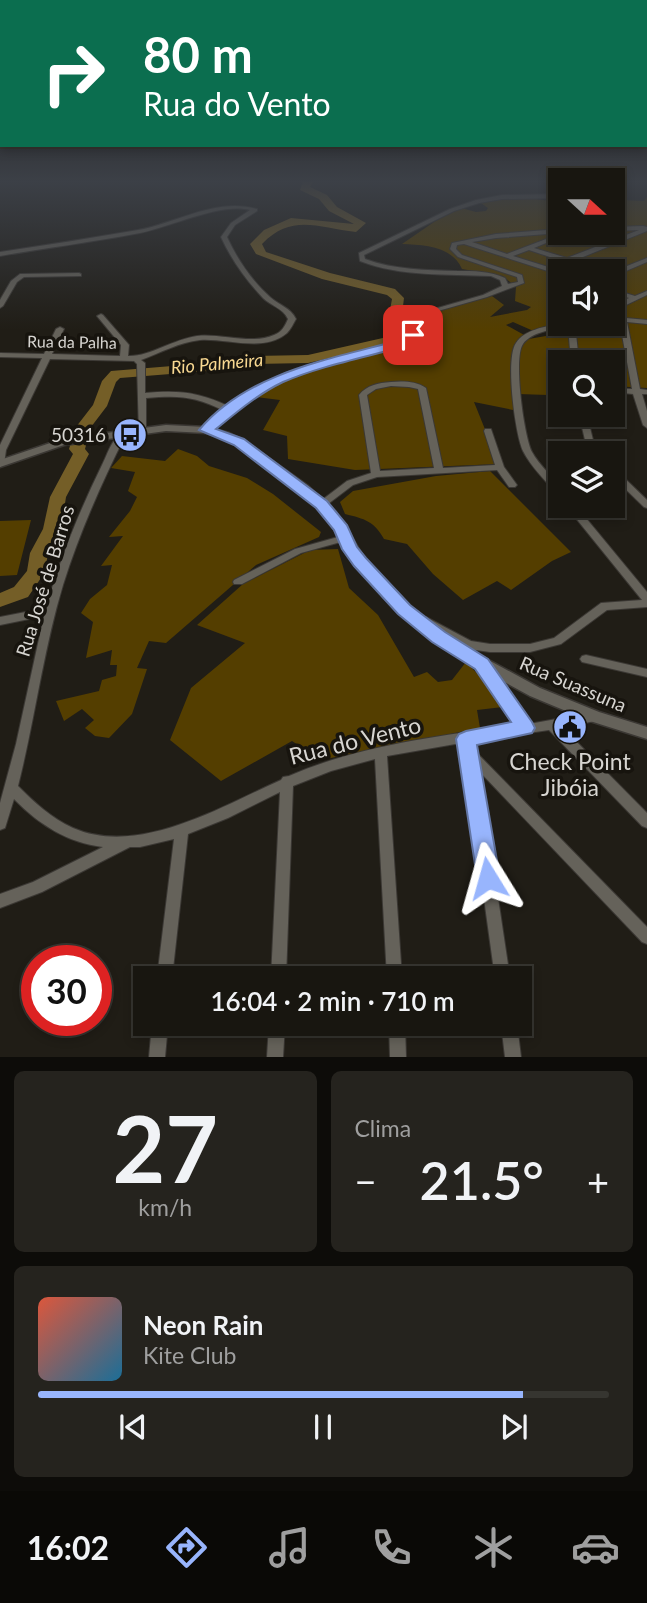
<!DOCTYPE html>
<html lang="pt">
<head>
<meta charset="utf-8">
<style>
	:root { --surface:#181610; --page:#25231e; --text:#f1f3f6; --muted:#9f9f9f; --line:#363530; --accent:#98b5fd }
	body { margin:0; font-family:Lato,sans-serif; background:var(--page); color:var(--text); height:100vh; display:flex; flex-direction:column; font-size:26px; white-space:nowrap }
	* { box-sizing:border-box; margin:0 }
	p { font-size:23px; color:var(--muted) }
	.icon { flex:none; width:38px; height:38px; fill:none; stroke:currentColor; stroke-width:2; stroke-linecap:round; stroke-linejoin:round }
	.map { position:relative; height:1057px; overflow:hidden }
	.drawer { display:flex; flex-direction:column; gap:14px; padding:14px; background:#0d0c09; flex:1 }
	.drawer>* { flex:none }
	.banner { position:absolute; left:0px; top:0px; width:648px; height:147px; box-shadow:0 4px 10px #0003,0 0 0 2px var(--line); background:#0b6e4f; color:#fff; overflow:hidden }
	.needle { width:46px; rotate:111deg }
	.fabs { position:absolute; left:548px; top:168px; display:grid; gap:14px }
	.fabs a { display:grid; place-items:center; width:77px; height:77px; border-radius:0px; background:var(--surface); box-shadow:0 4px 10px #0003,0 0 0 2px var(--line); font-size:35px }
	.speed { position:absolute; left:21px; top:945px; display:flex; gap:14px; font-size:35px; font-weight:700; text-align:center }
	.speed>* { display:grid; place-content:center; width:91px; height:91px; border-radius:50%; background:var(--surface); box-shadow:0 4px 10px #0003,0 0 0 2px var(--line); line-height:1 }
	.speed .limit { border:10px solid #d22; background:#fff; color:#111 }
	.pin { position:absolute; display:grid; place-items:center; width:60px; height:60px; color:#fff; margin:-30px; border-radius:14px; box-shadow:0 4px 10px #0006 }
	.me { position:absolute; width:77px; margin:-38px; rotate:352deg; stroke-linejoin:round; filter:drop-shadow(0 0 5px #0008) }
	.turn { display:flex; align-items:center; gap:24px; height:147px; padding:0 28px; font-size:32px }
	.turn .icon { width:91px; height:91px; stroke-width:2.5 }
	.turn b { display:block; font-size:49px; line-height:60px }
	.big { font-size:52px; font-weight:600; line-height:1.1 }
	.drawer .card { flex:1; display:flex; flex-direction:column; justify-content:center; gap:10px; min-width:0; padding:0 24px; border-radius:10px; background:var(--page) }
	.drawer .dial { align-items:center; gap:0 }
	.dial b { font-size:91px; line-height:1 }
	.song { display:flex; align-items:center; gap:21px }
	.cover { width:84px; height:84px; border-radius:10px; background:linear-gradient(135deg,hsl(10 70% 55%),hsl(200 70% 35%)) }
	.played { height:7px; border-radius:4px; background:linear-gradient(90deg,var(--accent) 85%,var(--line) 85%) }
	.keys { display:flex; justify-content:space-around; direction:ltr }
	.heat { display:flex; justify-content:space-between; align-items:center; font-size:38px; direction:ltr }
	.drawer .tiles { flex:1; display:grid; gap:14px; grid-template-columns:1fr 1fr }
	.card:last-child { grid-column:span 2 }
	.trip { position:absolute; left:133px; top:966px; width:399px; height:70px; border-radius:0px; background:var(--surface); box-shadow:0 4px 10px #0003,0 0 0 2px var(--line); font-weight:600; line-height:70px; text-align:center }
	.tabs { display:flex; height:112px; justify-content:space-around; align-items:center; background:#0a0906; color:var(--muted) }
	.tabs .icon { width:49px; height:49px }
	.tabs .current { color:var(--accent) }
	.tabs b { font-size:32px; color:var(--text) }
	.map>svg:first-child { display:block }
	.green { fill:#543e00; fill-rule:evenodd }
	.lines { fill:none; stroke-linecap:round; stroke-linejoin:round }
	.river { fill:#745e27; fill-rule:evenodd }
	.minor-casing { stroke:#3b3834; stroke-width:2 }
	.tertiary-casing { stroke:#3b3834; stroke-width:3 }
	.minor { fill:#65625a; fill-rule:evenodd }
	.tertiary { fill:#65625a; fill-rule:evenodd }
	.route { fill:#98b5fd; stroke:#6376a4; stroke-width:2 }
	.labels { text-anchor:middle; stroke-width:7; stroke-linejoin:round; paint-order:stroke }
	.far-street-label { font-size:16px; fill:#d7d5d1; stroke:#17140e }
	.far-water-label { font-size:18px; font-style:italic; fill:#f8d891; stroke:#17140e }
	.poi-label { font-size:19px; fill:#d7d5d1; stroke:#17140e; text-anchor:end }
	.street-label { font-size:19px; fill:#d7d5d1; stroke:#17140e }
	.near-street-label { font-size:23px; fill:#d7d5d1; stroke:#17140e }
	.near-poi-label { font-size:23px; fill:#d7d5d1; stroke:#17140e }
</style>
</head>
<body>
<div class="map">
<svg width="647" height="1057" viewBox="0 0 647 1057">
	<rect width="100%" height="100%" fill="#201d16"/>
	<path class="green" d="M517 197 560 202V233H612L613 206H622L620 200 644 201 647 197V388L613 386 612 362H560V391L549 389 548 395 518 394V411L474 402 499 464 355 470 288 459 287 436 263 430 280 400 248 396 286 376 411 339 422 325V314L492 296 504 305 490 317 527 310 531 307 515 301 516 287 503 276 462 269C452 246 424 245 402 244L434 222 461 208 476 212 486 211 488 208 478 201ZM560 271H612L613 308 625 304 613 311 612 324H591L580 330 523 340 526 336 506 325 513 322 538 333 552 328 546 321 548 315 560 319Z
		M178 449 197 456 209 466 247 478 273 494 321 532 319 537 256 565 166 643 149 641 137 668 147 669 132 714 109 738 95 736 85 728 94 720 82 709 64 721 56 701 99 691 102 680 116 676 117 665H110L112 650 86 658 93 622 81 613 90 599 107 585 112 565 101 566 123 536 109 537 130 511 137 497 128 491 135 472 111 468 122 456 165 461Z
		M490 471 571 552 552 561 511 590 497 581 463 600 433 574 407 544 384 539C374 521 365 519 345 514L340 502 353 491 436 476Z
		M31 520 17 575 0 576V521Z
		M338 549 349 588 378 615 414 677 427 672 438 682 452 680 466 662 492 689 503 707 477 710 480 728 321 760 292 741 221 781 170 740 191 688 245 643 197 625 243 584 310 550Z"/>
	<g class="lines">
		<path class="river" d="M303 182H313L310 187 327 195 337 207 366 223 356 232C318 228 292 213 262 244L266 252 330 273 395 289 404 298 402 314 410 319 407 340 308 363 251 364 221 370 120 378 116 382 107 406 91 427 85 449 89 454 66 497 61 529 48 553 45 572 28 597 0 607V593L14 587 27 571 30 553 43 529 50 497 73 454 69 449 76 427 93 405 102 381 111 371 221 362 251 356 308 355 396 335 397 321 389 316 392 299 387 295 322 279 256 254 250 244 264 230 291 218 354 224 329 211 319 199 300 190Z"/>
		<g class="minor-casing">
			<path id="minor" d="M616 182H622L612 194V187Z
				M560 194V198L502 199 479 203 454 211 364 255 365 259C395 270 426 270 457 271 474 271 490 271 505 278L508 284 518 282 517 277 458 257 450 249 452 243 496 234 560 229V233L496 238 472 242 507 254 562 233H570L534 248 567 258 639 230 612 231V227L643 226 647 227V231L573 261 600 270 601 271H592L529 250 513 256 561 271 560 275 464 244 457 245 456 249 462 255 522 275 524 283 487 297 424 315 419 319 415 339 408 345 322 367 282 381 249 400 206 433 203 432 202 430 203 428 225 411C194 396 179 395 146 398V433L142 436 139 435 137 364 134 361 50 359 6 450 4 464 0 467V445L42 358 0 357V353L44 354 56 329 60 327 64 329 52 354 120 356 121 345 97 316 101 314 103 315 129 345 128 356C149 357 174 339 197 336 220 333 252 345 274 335 282 332 285 326 288 319 283 308 271 306 263 298 246 280 231 259 221 237L231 223 250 210C222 202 170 227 140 233 93 242 46 248 0 256V252C46 245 92 238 138 230 176 223 217 197 257 209V211L235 225 227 237C237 259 252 281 270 297 280 306 290 307 296 319 293 324 291 329 287 333 264 353 226 338 200 340 180 342 160 353 141 360L145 363V393C179 390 199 392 230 407L265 383 288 372 402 341 408 338 412 318 420 313 483 295 502 286 500 280 491 276C447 274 401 277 360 261L359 253 450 209 476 200 502 195Z
				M647 258V262L612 277V272Z
				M79 273 81 274V276L24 277 17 282 3 306 0 308V300L11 281 20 274Z
				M612 289 635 296 647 291V295L624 306 626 318 647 320V324L627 322 640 389 647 390V394H642L647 411V428L643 425 633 394 612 392V388L632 389 617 308 612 310V305L629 298 612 293Z
				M560 324H575L579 362H571L568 326C554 329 531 332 523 344 513 358 524 437 532 452 539 465 551 475 560 486V495L557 494C545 480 531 467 523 451 515 434 505 358 516 343 524 330 546 326 560 324Z
				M391 382C403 381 416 381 426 388L443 468 495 465 484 431 485 429H491L504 467 517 485 515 487H509L497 470 377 477 353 485 324 507H318L316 505 318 503 347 481 371 473 359 395C367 385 378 383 391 382ZM391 386 409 387 418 389 434 468 380 471 367 395 376 389Z
				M579 415H587L593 440 601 453H593L585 440Z
				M121 433 125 436C101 484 79 534 63 585 43 651 35 719 18 786 34 802 51 818 73 828 139 857 222 806 281 780L283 777 289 776C360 745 440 736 517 725L476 664 478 661 482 660 486 661 529 724 595 712 599 714 601 717 599 720 563 728 647 813V828L642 826 549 730 473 741 476 752 647 927V944L642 942 479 771 510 978H495L464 754 461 743 387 756 402 978H387L375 759 331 771 293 786 286 978H271L280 792 228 818 188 834 172 978H157L174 839 140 847H130L42 892 0 908V894L33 882 103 847C68 843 38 824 14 799L5 828 0 830V803L16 744 44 616 0 625V617L46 608C60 559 79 512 102 465 107 455 112 439 121 433Z
				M612 468 615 469 647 500V508L644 507 612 476Z
				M566 506H576L647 592V607L607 610 561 644 530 652H490L469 649 418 623 417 620 418 617H426L471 641 490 644H530L554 638 601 603 642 600Z
				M345 535 350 538 348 540 301 553 242 584H234L233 582 234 580 295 549Z
				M586 655 647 669V677L582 662 580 659 582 656Z
				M152 1024H168L165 1057H149Z
				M269 1024H285L283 1057H267Z
				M389 1024H405L406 1057H390Z
				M501 1024H517L521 1057H505Z"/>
		</g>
		<g class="tertiary-casing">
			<path id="tertiary" d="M166 425 206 427 229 433 243 440 308 486 336 512 365 559 425 621 461 645 540 688 599 712 647 727V739L590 721 530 696 451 653 415 627 355 565 327 517 300 492 235 444 221 437 206 433 166 431 64 445 0 467V460L62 439Z"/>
		</g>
		<use href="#minor" class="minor"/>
		<use href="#tertiary" class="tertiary"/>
	</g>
	<linearGradient id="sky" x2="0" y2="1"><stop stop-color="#12100c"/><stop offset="0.55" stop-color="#3c4047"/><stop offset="1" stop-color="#3c4047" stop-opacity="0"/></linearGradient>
	<rect width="647" height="330" fill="url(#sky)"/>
	<path class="route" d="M413 331 419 335 409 345C367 357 323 365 283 382 258 394 237 412 216 429L244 439 327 501 347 525 357 547 366 558 410 605 445 632 488 659 532 722 535 728 532 733 477 745 500 878 496 886 488 889 480 886 477 878 456 739 459 734 466 731 511 722 475 669 432 642 398 614 354 566 342 549 334 530 316 508 234 445 199 430C248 372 331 359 400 340Z"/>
	<defs>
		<g id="bus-disc" transform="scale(1.75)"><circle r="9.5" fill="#98b5fd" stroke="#17140e"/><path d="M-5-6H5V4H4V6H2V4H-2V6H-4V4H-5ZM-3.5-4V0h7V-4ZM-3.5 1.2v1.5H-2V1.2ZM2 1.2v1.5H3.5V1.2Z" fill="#111"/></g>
		<g id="civic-disc" transform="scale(1.75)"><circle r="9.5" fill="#98b5fd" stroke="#17140e"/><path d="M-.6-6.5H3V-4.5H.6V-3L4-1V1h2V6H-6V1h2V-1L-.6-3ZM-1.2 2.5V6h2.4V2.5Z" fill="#111"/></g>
	</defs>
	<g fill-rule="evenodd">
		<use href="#bus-disc" x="130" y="435"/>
		<use href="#civic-disc" x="570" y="727"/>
	</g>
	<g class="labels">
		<g class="far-street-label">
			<text transform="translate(72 342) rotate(1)" y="6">Rua da Palha</text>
		</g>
		<g class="far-water-label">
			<text transform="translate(217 364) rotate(-5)" y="6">Rio Palmeira</text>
		</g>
		<g class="poi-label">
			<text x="106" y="442">50316</text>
		</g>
		<g class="street-label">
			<text transform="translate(45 581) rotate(-73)" y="7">Rua José de Barros</text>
			<text transform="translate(573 684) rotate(23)" y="7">Rua Suassuna</text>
		</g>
		<g class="near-street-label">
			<text transform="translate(355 741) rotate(-14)" y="8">Rua do Vento</text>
		</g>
		<g class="near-poi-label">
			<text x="570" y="770">Check Point<tspan x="570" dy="26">Jibóia</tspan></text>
		</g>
	</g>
</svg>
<div class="fabs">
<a><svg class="needle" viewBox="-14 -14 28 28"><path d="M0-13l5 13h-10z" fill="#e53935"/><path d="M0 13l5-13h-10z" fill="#9f9f9f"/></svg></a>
<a><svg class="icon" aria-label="sound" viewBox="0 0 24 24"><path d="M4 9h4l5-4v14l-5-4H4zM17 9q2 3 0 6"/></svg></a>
<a><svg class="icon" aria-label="search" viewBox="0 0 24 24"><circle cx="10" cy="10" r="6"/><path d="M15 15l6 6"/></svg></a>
<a><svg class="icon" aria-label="layers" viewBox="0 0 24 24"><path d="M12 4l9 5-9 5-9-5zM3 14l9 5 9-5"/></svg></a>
</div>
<div class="speed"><div class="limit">30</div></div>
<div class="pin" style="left:413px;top:335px;background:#d93025"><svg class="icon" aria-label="arrive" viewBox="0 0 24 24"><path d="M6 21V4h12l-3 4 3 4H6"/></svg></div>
<svg class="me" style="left:488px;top:878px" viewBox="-20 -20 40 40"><path d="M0-17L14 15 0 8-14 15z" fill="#98b5fd" stroke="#fff" stroke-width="4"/></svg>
<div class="trip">16:04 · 2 min · 710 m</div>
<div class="banner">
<div class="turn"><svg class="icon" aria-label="right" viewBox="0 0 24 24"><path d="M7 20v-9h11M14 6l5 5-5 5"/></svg><div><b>80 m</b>Rua do Vento</div></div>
</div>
</div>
<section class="drawer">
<div class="tiles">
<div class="card dial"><b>27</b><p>km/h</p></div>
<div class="card"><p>Clima</p>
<div class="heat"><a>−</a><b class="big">21.5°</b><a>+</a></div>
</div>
<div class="card">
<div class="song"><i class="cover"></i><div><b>Neon Rain</b><p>Kite Club</p></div></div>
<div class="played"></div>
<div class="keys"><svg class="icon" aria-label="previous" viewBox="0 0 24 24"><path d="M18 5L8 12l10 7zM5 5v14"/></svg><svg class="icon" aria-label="pause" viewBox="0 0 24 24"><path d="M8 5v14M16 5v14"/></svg><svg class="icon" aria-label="next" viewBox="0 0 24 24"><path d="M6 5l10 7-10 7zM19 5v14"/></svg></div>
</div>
</div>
</section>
<nav class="tabs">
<b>16:02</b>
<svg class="icon current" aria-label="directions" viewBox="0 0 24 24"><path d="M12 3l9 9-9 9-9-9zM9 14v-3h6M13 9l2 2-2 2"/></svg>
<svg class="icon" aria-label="music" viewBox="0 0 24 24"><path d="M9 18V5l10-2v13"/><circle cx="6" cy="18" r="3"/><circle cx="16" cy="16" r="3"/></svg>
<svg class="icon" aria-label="phone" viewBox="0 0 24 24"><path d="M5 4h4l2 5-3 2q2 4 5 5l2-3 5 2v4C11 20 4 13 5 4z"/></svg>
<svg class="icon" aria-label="climate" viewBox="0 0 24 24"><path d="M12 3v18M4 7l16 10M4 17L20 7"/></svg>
<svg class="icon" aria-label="car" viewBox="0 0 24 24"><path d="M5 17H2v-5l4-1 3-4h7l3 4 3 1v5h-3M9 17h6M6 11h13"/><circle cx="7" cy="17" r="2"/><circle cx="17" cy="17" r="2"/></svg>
</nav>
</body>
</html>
